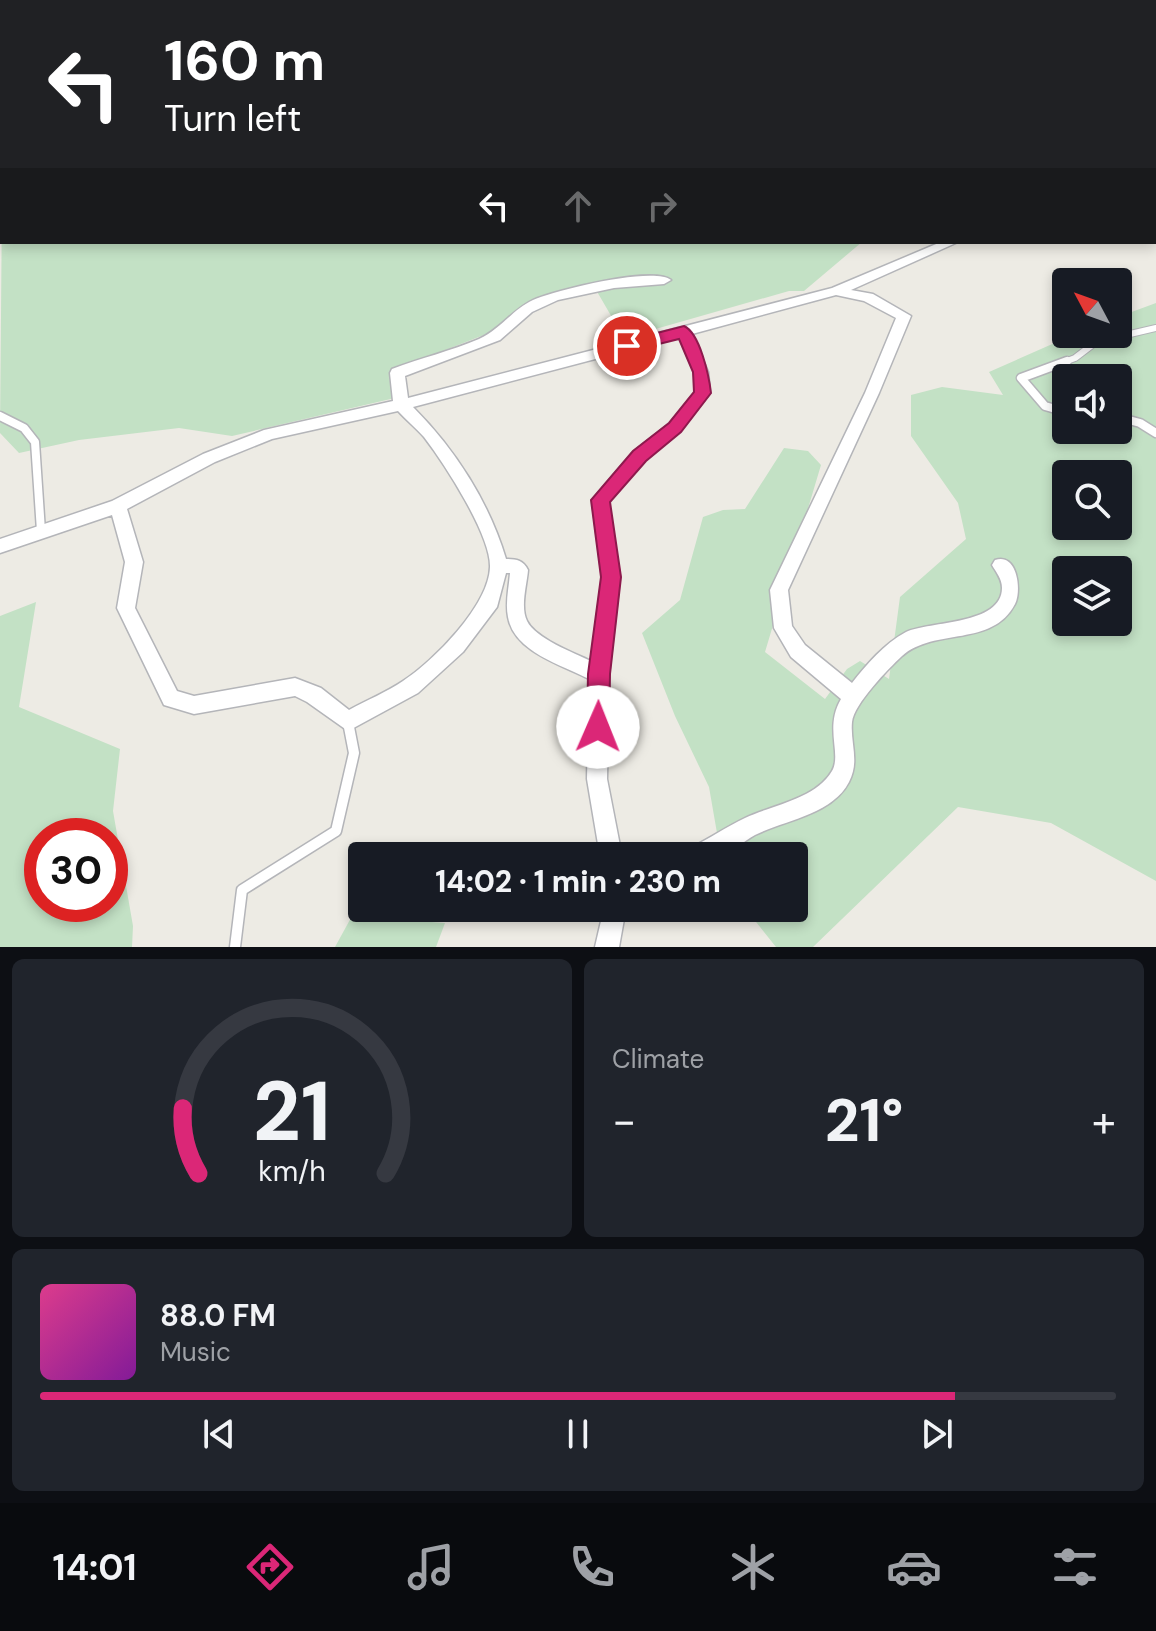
<!DOCTYPE html>
<html lang="en">
<head>
<meta charset="utf-8">
<style>
	:root { --surface:#171b24; --page:#20242c; --text:#f1f3f6; --muted:#9ea1a6; --line:#363941; --accent:#db2777 }
	body { margin:0; font-family:"DM Sans",sans-serif; background:var(--page); color:var(--text); height:100vh; display:flex; flex-direction:column; font-size:30px; white-space:nowrap }
	* { box-sizing:border-box; margin:0 }
	p { font-size:26px; color:var(--muted) }
	.icon { flex:none; width:44px; height:44px; fill:none; stroke:currentColor; stroke-width:2; stroke-linecap:round; stroke-linejoin:round }
	.map { position:relative; height:947px; overflow:hidden }
	.details { display:flex; flex-direction:column; gap:12px; padding:12px; background:#0d0f14; flex:1 }
	.details>* { flex:none }
	.top-card { position:absolute; left:0px; top:0px; width:1156px; height:244px; box-shadow:0 4px 12px #0003; background:#202124; color:#fff; overflow:hidden }
	.needle { width:52px; rotate:311deg }
	.fabs { position:absolute; left:1052px; top:268px; display:grid; gap:16px }
	.fabs a { display:grid; place-items:center; width:80px; height:80px; border-radius:8px; background:var(--surface); box-shadow:0 4px 12px #0003; font-size:40px }
	.speed { position:absolute; left:24px; top:818px; display:flex; gap:16px; font-size:40px; font-weight:700; text-align:center }
	.speed>* { display:grid; place-content:center; width:104px; height:104px; border-radius:50%; background:var(--surface); box-shadow:0 4px 12px #0003; line-height:1 }
	.speed .limit { border:12px solid #d22; background:#fff; color:#111 }
	.pin { position:absolute; display:grid; place-items:center; width:68px; height:68px; color:#fff; margin:-34px; border:4px solid #fff; border-radius:50%; box-shadow:0 2px 8px #0007 }
	.me { position:absolute; width:88px; margin:-44px; rotate:1deg; stroke-linejoin:round; filter:drop-shadow(0 0 6px #0008) }
	.turn { display:flex; align-items:center; gap:28px; height:168px; padding:0 32px; font-size:36px }
	.turn .icon { width:104px; height:104px; stroke-width:2.5 }
	.turn b { display:block; font-size:56px; line-height:68px }
	.lanes { display:flex; align-items:center; height:76px; padding:0 32px; background:#0003; justify-content:center; gap:40px; direction:ltr }
	.lanes .off { opacity:.35 }
	.big { font-size:60px; font-weight:800; line-height:1.1 }
	.details .tile { flex:1; display:flex; flex-direction:column; justify-content:center; gap:12px; min-width:0; padding:0 28px; border-radius:12px; background:var(--page) }
	.details .dial { align-items:center; gap:0 }
	.dial svg { height:208px; overflow:visible; fill:none; stroke:var(--line); stroke-width:7; stroke-linecap:round; text-anchor:middle }
	.dial text { fill:var(--text); stroke:none }
	.song { display:flex; align-items:center; gap:24px }
	.cover { width:96px; height:96px; border-radius:12px; background:linear-gradient(135deg,hsl(330 70% 55%),hsl(290 70% 35%)) }
	.played { height:8px; border-radius:4px; background:linear-gradient(90deg,var(--accent) 85%,var(--line) 85%) }
	.keys { display:flex; justify-content:space-around; direction:ltr }
	.heat { display:flex; justify-content:space-between; align-items:center; font-size:44px; direction:ltr }
	.details .tiles { flex:1; display:grid; gap:12px; grid-template-columns:1fr 1fr }
	.tile:last-child { grid-column:span 2 }
	.trip { position:absolute; left:348px; top:842px; width:460px; height:80px; border-radius:8px; background:var(--surface); box-shadow:0 4px 12px #0003; font-weight:800; line-height:80px; text-align:center }
	.tab-bar { display:flex; height:128px; justify-content:space-around; align-items:center; background:#090b0e; color:var(--muted) }
	.tab-bar .icon { width:56px; height:56px }
	.tab-bar .on { color:var(--accent) }
	.tab-bar b { font-size:36px; color:var(--text) }
	.map>svg:first-child { display:block }
	.green { fill:#c3e1c5; fill-rule:evenodd }
	.lines { fill:none; stroke-linecap:round; stroke-linejoin:round }
	.stream { stroke:#abcff5; stroke-width:3 }
	.service-far3-casing { stroke:#b4b5b9; stroke-width:7 }
	.service-far2-casing { stroke:#b4b5b9; stroke-width:8 }
	.service-far1-casing { stroke:#b4b5b9; stroke-width:11 }
	.service-casing { stroke:#b4b5b9; stroke-width:13 }
	.minor-casing { stroke:#b4b5b9; stroke-width:3 }
	.service-far3 { stroke:#fff; stroke-width:5 }
	.service-far2 { stroke:#fff; stroke-width:6 }
	.service-far1 { stroke:#fff; stroke-width:8 }
	.service { stroke:#fff; stroke-width:10 }
	.minor { fill:#fff; fill-rule:evenodd }
	.route { fill:#db2777; stroke:#8e194d; stroke-width:2 }
</style>
</head>
<body>
<div class="map">
<svg width="1156" height="947" viewBox="0 0 1156 947">
	<rect width="100%" height="100%" fill="#edebe4"/>
	<path class="green" d="M611 0H1156V165L1154 2Z
		M2 198V242H862L804 291H789L624 338 592 283 529 302 509 322 489 333 394 370 395 398 232 436 179 428 79 440 19 453 0 433Z
		M1156 303V881L1051 823 958 807 813 947H776L745 908H794V856H721L709 787 675 716 642 633 680 600 703 517 723 510 745 509 784 448 808 451 821 465 765 652 825 699 847 669 860 661 889 679 900 597 966 539 958 503 911 436V395L942 387 1003 395 989 372 1075 334H1118V317ZM1066 378H1118V430H1066ZM1066 474H1118V526H1066ZM1066 570H1118V622H1066Z
		M36 602 19 707 120 749 113 811 133 926 132 947H0V616ZM42 836H110V904H42Z
		M352 916 445 923 436 947H335Z"/>
	<g class="lines">
		<path class="stream" d="M215 2 226 0"/>
		<g class="service-far3-casing">
			<path id="service-far3" d="M972 0 976 2
				M1050 0 1056 2
				M872 2 876 0
				M922 2 925 0"/>
		</g>
		<g class="service-far2-casing">
			<path id="service-far2" d="M1062 363 1075 358 1096 342 1156 328"/>
		</g>
		<g class="service-far1-casing">
			<path id="service-far1" d="M1066 412 1045 406 1021 378 1067 361
				M0 416 24 428 35 442 41 531
				M1118 417 1140 423 1156 433"/>
		</g>
		<g class="service-casing">
			<path id="service" d="M235 947 242 890 336 831 354 753 348 722"/>
		</g>
		<g class="minor-casing">
			<path id="minor" d="M2 3V10L0 11V4Z
				M2 55V62L0 63V56Z
				M0 93H2L0 100Z
				M941 242H958L851 290 873 294 911 316 879 393 788 590 792 626 805 645 852 683C867 664 884 644 906 632 930 621 1002 625 1002 588 1002 579 996 572 992 565L995 560C1017 552 1022 590 1015 604 992 648 935 627 902 656 888 669 854 704 852 722 850 743 860 761 849 782 832 815 785 820 755 835 744 841 730 854 718 856 708 858 697 856 687 856L690 848C709 839 726 827 745 818 772 805 816 799 832 771 842 754 824 728 841 699L791 657 774 628 770 590 865 393 896 318 864 301 836 295 692 334 708 372 710 393 680 431 645 460 608 502 620 577 609 674 607 779 622 856H600L587 779 589 679C562 665 514 652 508 617 505 603 509 587 510 573H506L497 607 463 652 418 693 348 731 307 702 295 696 194 714 164 705 117 608 125 562 112 515 0 553V539L112 501 203 454 264 430 393 401 390 373 392 369C421 358 451 351 479 339 501 329 513 309 533 300 555 290 654 266 671 280L664 284 614 288 558 300 532 312 500 340 405 376 408 398 832 288ZM679 337 694 372 696 392 670 423 633 452 592 500 602 577 591 661C574 653 535 638 527 621 520 607 527 584 528 570 523 560 516 559 506 559 489 502 455 449 413 407ZM398 411C406 420 416 428 424 437 444 463 491 535 490 567 489 605 434 661 403 681 387 692 367 700 349 710L321 688 295 678 194 696 177 691 135 608 143 562 127 509 215 462 272 439Z
				M604 908H626L619 947H595Z"/>
		</g>
		<use href="#service-far3" class="service-far3"/>
		<use href="#service-far2" class="service-far2"/>
		<use href="#service-far1" class="service-far1"/>
		<use href="#service" class="service"/>
		<use href="#minor" class="minor"/>
	</g>
	<path class="route" d="M684 326C700 333 709 376 711 393L681 432 646 461 610 502 621 577 610 674 609 727 606 734 598 738 590 734 587 727 588 674 601 577 591 500 633 451 669 423 694 392 693 372 679 339 627 352 619 346 622 342Z"/>
</svg>
<div class="fabs">
<a><svg class="needle" viewBox="-14 -14 28 28"><path d="M0-13l5 13h-10z" fill="#e53935"/><path d="M0 13l5-13h-10z" fill="#9ea1a6"/></svg></a>
<a><svg class="icon" aria-label="sound" viewBox="0 0 24 24"><path d="M4 9h4l5-4v14l-5-4H4zM17 9q2 3 0 6"/></svg></a>
<a><svg class="icon" aria-label="search" viewBox="0 0 24 24"><circle cx="10" cy="10" r="6"/><path d="M15 15l6 6"/></svg></a>
<a><svg class="icon" aria-label="layers" viewBox="0 0 24 24"><path d="M12 4l9 5-9 5-9-5zM3 14l9 5 9-5"/></svg></a>
</div>
<div class="speed"><div class="limit">30</div></div>
<div class="pin" style="left:627px;top:346px;background:#d93025"><svg class="icon" aria-label="arrive" viewBox="0 0 24 24"><path d="M6 21V4h12l-3 4 3 4H6"/></svg></div>
<svg class="me" style="left:598px;top:727px" viewBox="-20 -20 40 40"><circle r="19" fill="#fff"/><path d="M0-13L10 11 0 6-10 11z" fill="#db2777"/></svg>
<div class="trip">14:02 · 1 min · 230 m</div>
<div class="top-card">
<div class="turn"><svg class="icon" aria-label="left" viewBox="0 0 24 24"><path d="M17 20v-9H6M10 6l-5 5 5 5"/></svg><div><b>160 m</b>Turn left</div></div>
<div class="lanes"><svg class="icon" aria-label="left" viewBox="0 0 24 24"><path d="M17 20v-9H6M10 6l-5 5 5 5"/></svg><svg class="icon off" aria-label="ahead" viewBox="0 0 24 24"><path d="M12 20V5M6 11l6-6 6 6"/></svg><svg class="icon off" aria-label="right" viewBox="0 0 24 24"><path d="M7 20v-9h11M14 6l5 5-5 5"/></svg></div>
</div>
</div>
<section class="details">
<div class="tiles">
<div class="tile dial"><svg viewBox="0 0 100 80">
<path d="M14 69A42 42 0 1 1 86 69"/>
<path d="M14 69A42 42 0 0 1 8 44" stroke="#db2777"/>
<text x="50" y="56" font-size="32" font-weight="700">21</text>
<text x="50" y="72" font-size="11">km/h</text>
</svg></div>
<div class="tile"><p>Climate</p>
<div class="heat"><a>−</a><b class="big">21°</b><a>+</a></div>
</div>
<div class="tile">
<div class="song"><i class="cover"></i><div><b>88.0 FM</b><p>Music</p></div></div>
<div class="played"></div>
<div class="keys"><svg class="icon" aria-label="previous" viewBox="0 0 24 24"><path d="M18 5L8 12l10 7zM5 5v14"/></svg><svg class="icon" aria-label="pause" viewBox="0 0 24 24"><path d="M8 5v14M16 5v14"/></svg><svg class="icon" aria-label="next" viewBox="0 0 24 24"><path d="M6 5l10 7-10 7zM19 5v14"/></svg></div>
</div>
</div>
</section>
<nav class="tab-bar">
<b>14:01</b>
<svg class="icon on" aria-label="directions" viewBox="0 0 24 24"><path d="M12 3l9 9-9 9-9-9zM9 14v-3h6M13 9l2 2-2 2"/></svg>
<svg class="icon" aria-label="music" viewBox="0 0 24 24"><path d="M9 18V5l10-2v13"/><circle cx="6" cy="18" r="3"/><circle cx="16" cy="16" r="3"/></svg>
<svg class="icon" aria-label="phone" viewBox="0 0 24 24"><path d="M5 4h4l2 5-3 2q2 4 5 5l2-3 5 2v4C11 20 4 13 5 4z"/></svg>
<svg class="icon" aria-label="climate" viewBox="0 0 24 24"><path d="M12 3v18M4 7l16 10M4 17L20 7"/></svg>
<svg class="icon" aria-label="car" viewBox="0 0 24 24"><path d="M5 17H2v-5l4-1 3-4h7l3 4 3 1v5h-3M9 17h6M6 11h13"/><circle cx="7" cy="17" r="2"/><circle cx="17" cy="17" r="2"/></svg>
<svg class="icon" aria-label="filters" viewBox="0 0 24 24"><path d="M4 7h16M4 17h16"/><circle cx="9" cy="7" r="2"/><circle cx="15" cy="17" r="2"/></svg>
</nav>
</body>
</html>
